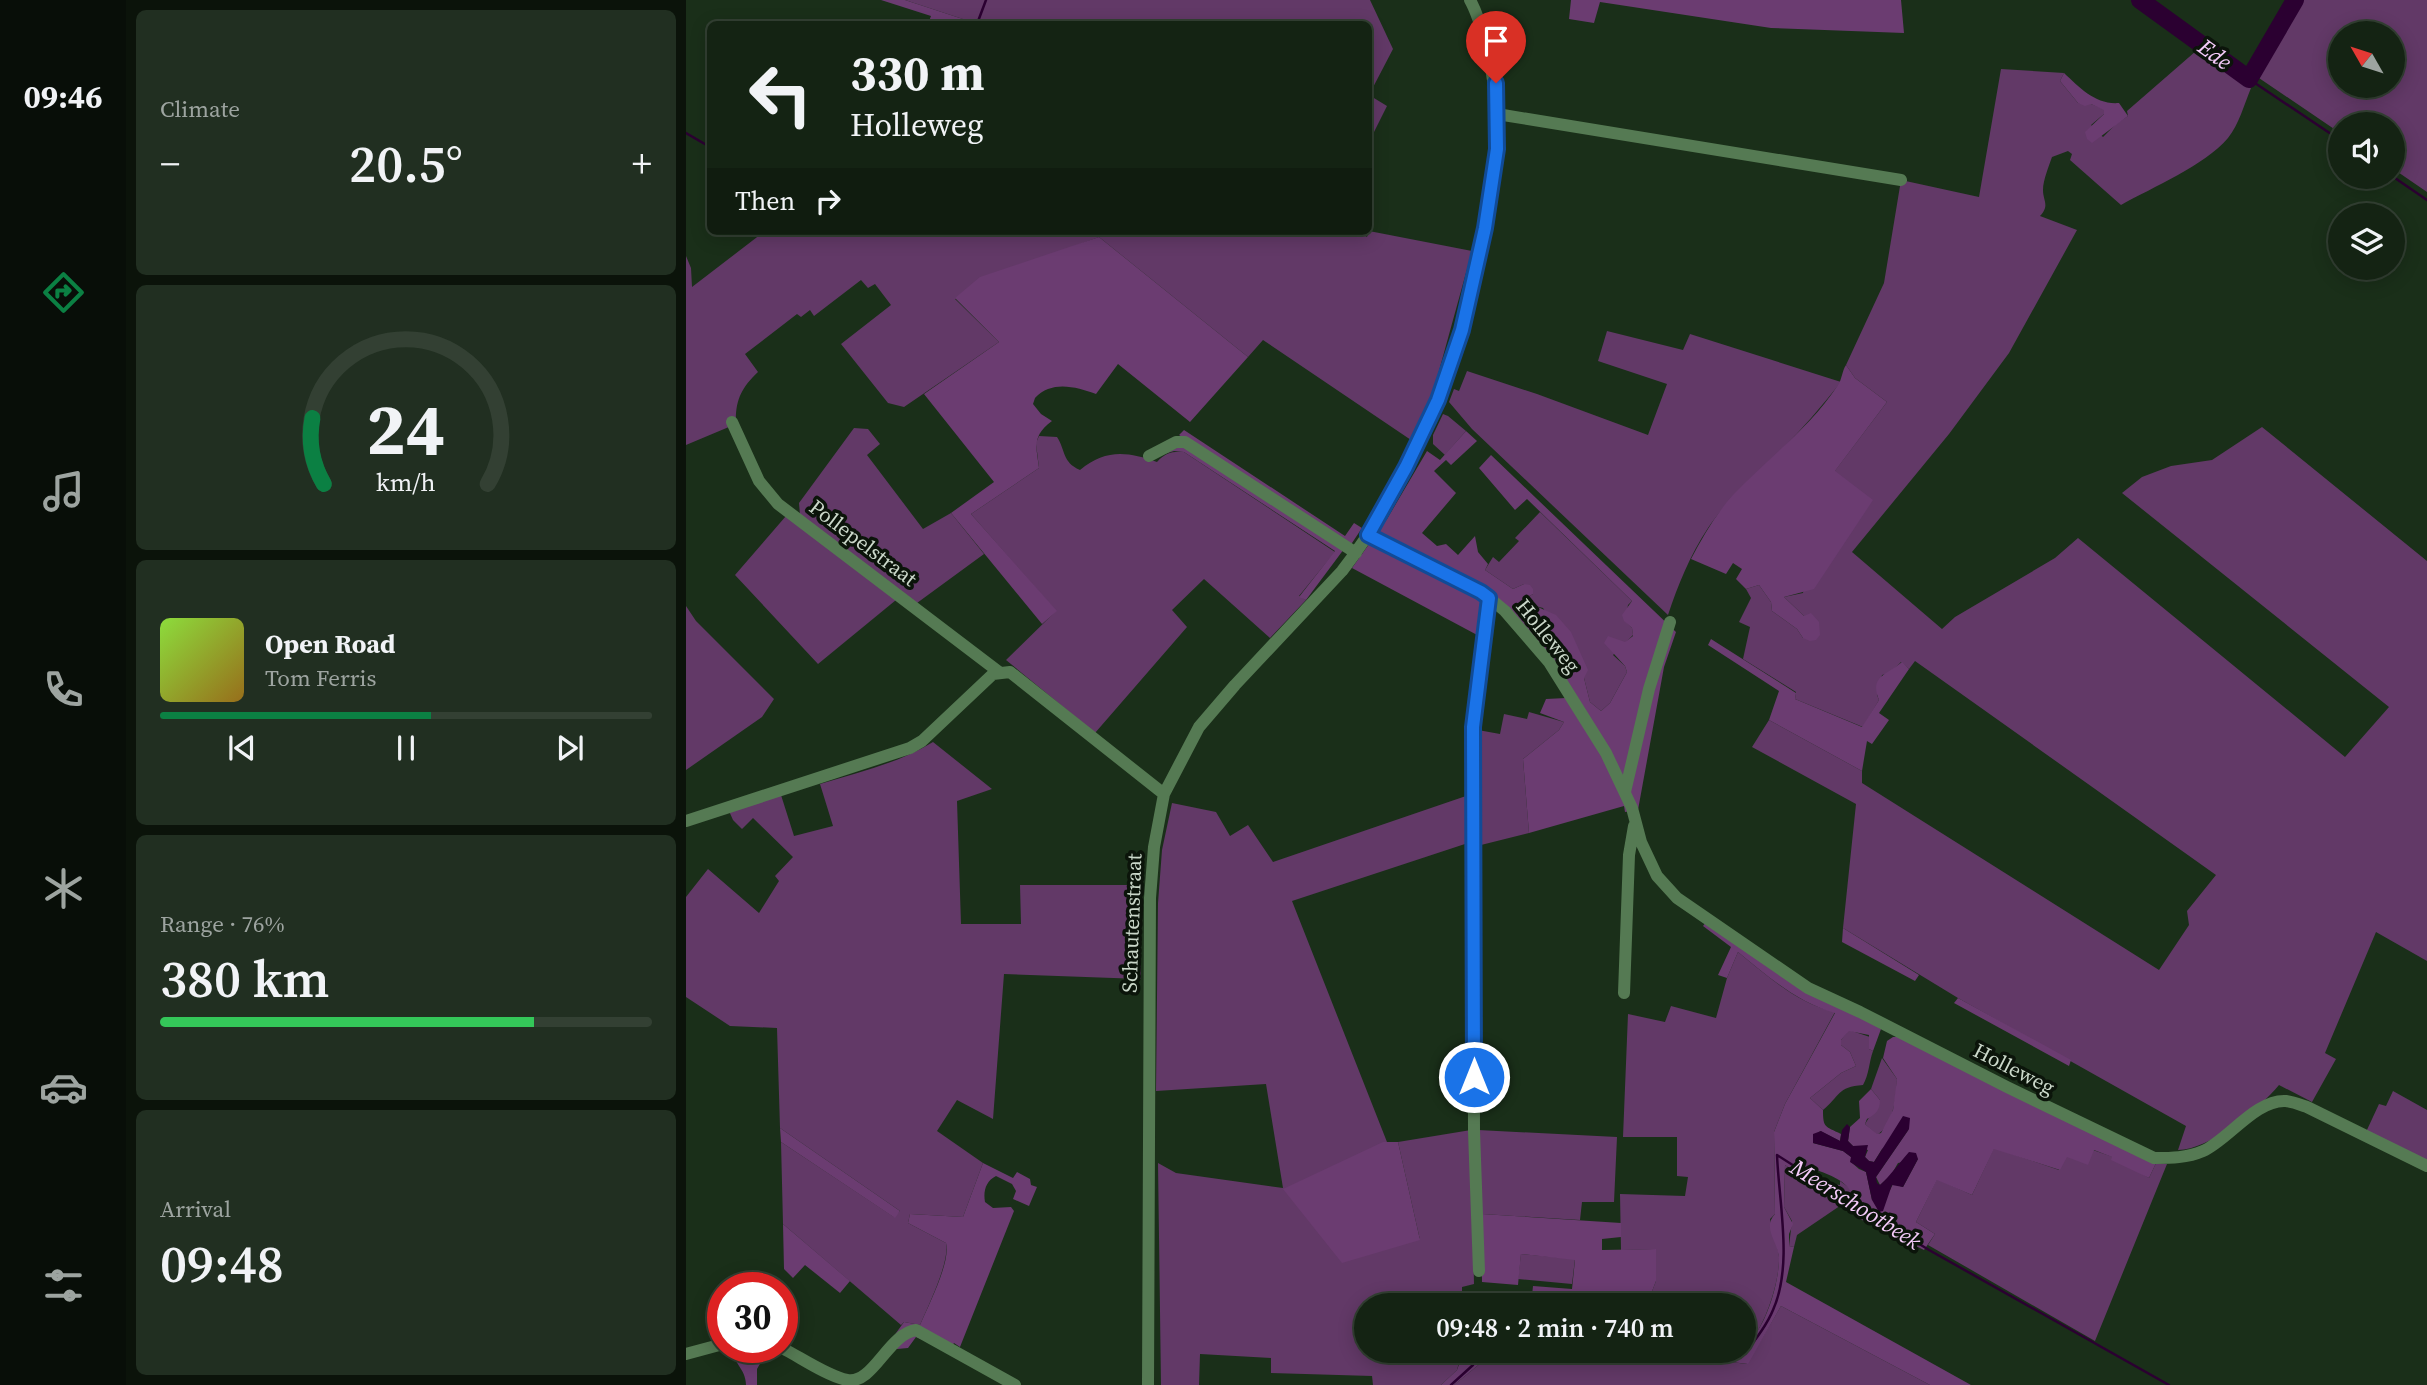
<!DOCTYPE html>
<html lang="en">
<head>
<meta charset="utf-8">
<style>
	:root { --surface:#142313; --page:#212f21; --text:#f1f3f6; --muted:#9da4a0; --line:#334033; --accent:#0b8043 }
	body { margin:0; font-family:"Source Serif 4",serif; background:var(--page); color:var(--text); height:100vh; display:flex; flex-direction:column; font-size:26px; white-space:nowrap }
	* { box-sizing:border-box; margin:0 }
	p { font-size:23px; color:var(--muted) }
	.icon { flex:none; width:38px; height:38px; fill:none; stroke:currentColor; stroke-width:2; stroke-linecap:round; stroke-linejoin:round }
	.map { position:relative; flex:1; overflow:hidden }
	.sheet { display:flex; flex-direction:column; gap:10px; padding:10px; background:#0b130a; width:560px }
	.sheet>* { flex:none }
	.banner { position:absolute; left:21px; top:21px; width:665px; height:214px; border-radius:10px; box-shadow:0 4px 18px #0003,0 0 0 2px var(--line); background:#142313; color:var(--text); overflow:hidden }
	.needle { width:46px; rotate:309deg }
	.buttons { position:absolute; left:1642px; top:21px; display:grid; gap:14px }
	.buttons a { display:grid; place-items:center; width:77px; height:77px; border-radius:50%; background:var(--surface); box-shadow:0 4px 18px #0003,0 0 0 2px var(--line); font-size:35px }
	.speed { position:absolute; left:21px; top:1272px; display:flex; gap:14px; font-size:35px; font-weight:700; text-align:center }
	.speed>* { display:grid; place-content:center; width:91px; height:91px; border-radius:50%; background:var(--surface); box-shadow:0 4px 18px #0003,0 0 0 2px var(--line); line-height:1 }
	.speed .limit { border:10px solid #d22; background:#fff; color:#111 }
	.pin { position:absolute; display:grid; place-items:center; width:60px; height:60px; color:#fff; margin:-72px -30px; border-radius:50% 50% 50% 0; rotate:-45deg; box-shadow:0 0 7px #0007 }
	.pin .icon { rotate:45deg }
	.me { position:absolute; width:77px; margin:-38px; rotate:0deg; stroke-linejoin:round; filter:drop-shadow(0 0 5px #0008) }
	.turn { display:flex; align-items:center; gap:24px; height:147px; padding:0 28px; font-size:32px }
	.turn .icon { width:91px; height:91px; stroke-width:2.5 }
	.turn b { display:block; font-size:49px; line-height:60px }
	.then { display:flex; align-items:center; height:66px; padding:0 28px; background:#0003; gap:14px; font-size:26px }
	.big { font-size:52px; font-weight:600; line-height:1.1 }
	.sheet .card { flex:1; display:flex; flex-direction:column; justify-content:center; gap:10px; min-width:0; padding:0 24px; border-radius:10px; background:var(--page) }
	.sheet .dial { align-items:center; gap:0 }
	.dial svg { height:182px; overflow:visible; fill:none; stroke:var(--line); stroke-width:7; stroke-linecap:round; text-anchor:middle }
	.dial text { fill:var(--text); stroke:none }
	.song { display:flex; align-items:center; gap:21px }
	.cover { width:84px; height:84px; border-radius:10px; background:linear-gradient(135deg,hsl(90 70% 55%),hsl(40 70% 35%)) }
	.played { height:7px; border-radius:4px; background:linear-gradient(90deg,var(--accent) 55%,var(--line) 55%) }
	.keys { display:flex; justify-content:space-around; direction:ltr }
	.heat { display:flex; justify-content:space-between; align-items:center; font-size:38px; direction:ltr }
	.charge { height:10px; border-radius:5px; background:linear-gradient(90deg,#34c759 76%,var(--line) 0) }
	.trip { position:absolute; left:668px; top:1293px; width:402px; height:70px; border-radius:35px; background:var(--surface); box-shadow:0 4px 18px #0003,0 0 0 2px var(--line); font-weight:600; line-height:70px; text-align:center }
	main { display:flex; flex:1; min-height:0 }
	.menu { display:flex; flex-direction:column; width:126px; justify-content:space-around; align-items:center; background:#080e08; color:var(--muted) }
	.menu .icon { width:49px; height:49px }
	.menu .selected { color:var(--accent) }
	.menu b { font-size:32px; color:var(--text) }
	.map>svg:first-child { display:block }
	.green { fill:#623967; fill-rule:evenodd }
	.forest { fill:#6b3c71 }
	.water { fill:#2b0031 }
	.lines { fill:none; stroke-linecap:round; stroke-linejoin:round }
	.stream { stroke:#2b0031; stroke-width:2.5 }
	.river { stroke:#2b0031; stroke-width:18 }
	.minor { stroke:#557a53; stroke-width:12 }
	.route-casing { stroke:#114b97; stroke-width:18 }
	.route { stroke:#1a73e8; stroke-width:12 }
	.labels { text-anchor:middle; stroke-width:7; stroke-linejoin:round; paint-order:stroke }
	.street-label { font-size:21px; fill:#cbd8ca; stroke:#0b140a }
	.water-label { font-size:23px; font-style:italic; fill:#f5cbfa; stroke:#0b140a }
</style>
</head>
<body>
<main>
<nav class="menu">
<b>09:46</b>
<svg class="icon selected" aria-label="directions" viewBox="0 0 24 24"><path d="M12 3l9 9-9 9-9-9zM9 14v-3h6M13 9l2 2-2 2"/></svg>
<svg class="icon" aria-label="music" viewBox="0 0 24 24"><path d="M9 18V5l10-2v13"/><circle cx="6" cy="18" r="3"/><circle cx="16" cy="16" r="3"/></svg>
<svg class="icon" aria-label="phone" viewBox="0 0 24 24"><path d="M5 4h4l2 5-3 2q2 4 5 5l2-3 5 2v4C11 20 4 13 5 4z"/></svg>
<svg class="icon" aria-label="climate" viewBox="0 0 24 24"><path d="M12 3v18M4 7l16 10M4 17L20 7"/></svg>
<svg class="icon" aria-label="car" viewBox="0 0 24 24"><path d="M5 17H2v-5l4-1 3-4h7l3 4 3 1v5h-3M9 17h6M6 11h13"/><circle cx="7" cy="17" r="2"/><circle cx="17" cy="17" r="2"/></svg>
<svg class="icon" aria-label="filters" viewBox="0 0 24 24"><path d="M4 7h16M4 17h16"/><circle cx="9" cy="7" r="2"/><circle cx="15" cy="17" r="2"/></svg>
</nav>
<section class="sheet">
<div class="card"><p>Climate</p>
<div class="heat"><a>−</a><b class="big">20.5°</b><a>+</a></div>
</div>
<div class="card dial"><svg viewBox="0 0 100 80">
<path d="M14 69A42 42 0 1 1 86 69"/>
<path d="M14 69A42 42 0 0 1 9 40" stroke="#0b8043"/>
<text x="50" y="56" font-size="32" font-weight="700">24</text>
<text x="50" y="72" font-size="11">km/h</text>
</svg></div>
<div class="card">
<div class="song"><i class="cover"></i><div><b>Open Road</b><p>Tom Ferris</p></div></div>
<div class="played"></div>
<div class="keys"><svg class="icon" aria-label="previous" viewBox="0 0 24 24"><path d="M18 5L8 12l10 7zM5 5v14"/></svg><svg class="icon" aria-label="pause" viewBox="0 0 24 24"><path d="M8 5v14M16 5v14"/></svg><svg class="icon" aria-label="next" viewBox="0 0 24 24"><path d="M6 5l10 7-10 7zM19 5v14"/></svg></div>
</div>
<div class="card"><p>Range · 76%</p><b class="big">380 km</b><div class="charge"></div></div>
<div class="card"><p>Arrival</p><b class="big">09:48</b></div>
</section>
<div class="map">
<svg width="1741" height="1385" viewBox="0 0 1741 1385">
	<rect width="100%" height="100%" fill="#1a2f19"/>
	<path class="green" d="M219 0H684L707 49 683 95 701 106 683 142 682 24H292Z
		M1615 0H1741V192L1706 168V124H1654V133L1570 76ZM1654 33H1706V86H1654Z
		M1510 51 1565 88C1558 105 1553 124 1542 138 1518 166 1467 187 1435 205L1384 160 1386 154 1382 151 1366 157C1363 166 1357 180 1357 190 1357 201 1364 205 1354 216L1391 230 1323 353 1263 434 1166 552 1256 629 1269 617 1369 558 1392 538 1659 757 1703 707 1436 493 1456 477 1485 466 1526 460 1576 427 1741 561V961L1690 932 1639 1053 1650 1059 1626 1102 1593 1085C1573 1109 1523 1150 1492 1150L1500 1126 1272 998 1157 928 1170 804 1066 747 1083 720 1176 771V783L1473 970 1503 925 1501 911 1530 875 1229 661 1223 669 1215 662 1204 673 1196 675 1191 695 1193 700 1177 727 1109 699 1110 692 1057 659 1064 627 1053 622 1065 598 1060 589 1073 585 1085 602 1086 611 1111 629 1117 638 1118 616 1098 597 1117 593 1148 472 1201 402 1169 378 1160 365 1198 283 1215 180 1293 197 1315 69 1378 73 1374 81 1392 103 1405 104 1418 109V114L1405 125 1417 137 1430 124 1442 116 1441 111Z
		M79 231H671L681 237 683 231 786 251 748 389 725 440 577 340 562 357 413 237 362 256 269 299 313 342 218 407 202 403 155 344 205 305 189 284 182 288 175 280 128 316 124 310 115 317 111 314 59 354 72 372C55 388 49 401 50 424L0 445V256L5 268 6 287Z
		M921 331 997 350 1004 334 1155 382C1136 406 1116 429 1095 450 1070 476 1042 498 1022 528 1004 555 992 585 982 615L786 429 763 402 768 389 773 391 781 371 851 394 962 435 981 384 912 361Z
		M757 414 762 416 780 431 759 455 747 444V435Z
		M168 428 182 429 194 444 181 455 237 529 265 513 298 554 231 603 114 515 113 503Z
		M353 436 371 437C380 451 376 462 394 470 419 449 441 451 471 462 479 453 486 451 498 452L649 552 613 596 620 600 584 638 518 579 486 610 501 627 409 733 320 660 370 611 285 514 353 468 350 443Z
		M854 512 946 601 942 605 939 621 946 628 947 635 927 655 939 666 941 672 924 703 915 711 904 702 898 678 857 608 838 603 836 600 847 594 838 584 827 589 799 570 807 557 813 562 833 541 829 538Z
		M100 516 210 600 132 664 49 575Z
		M0 606 10 621 88 699 76 717 0 770Z
		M843 712 878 722 873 730 837 759 843 833 791 846 792 730 814 734 818 714 841 719Z
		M247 742 306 789 271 801 275 924H335L334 885H455V979L318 974 307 1119 271 1100 251 1131 297 1163 277 1217 224 1214 222 1223 260 1243C264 1262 242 1306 234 1325L218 1322 215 1325 97 1224 95 1142 208 1217 214 1211 94 1128 91 1028 44 1026 0 997V897L22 869 73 913 93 881 89 876 107 857 67 818 56 829 47 820 43 811 95 795 108 836 147 826 134 784C173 772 213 763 247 742Z
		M780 796 782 843 606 901 701 1142H697L734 1240 712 1142 785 1130 788 1284 776 1287V1305L681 1306V1351H776L771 1370 755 1385H687L686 1376 585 1373V1358L514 1354 513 1385H475L472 1163 490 1173 597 1188 580 1084 470 1091 472 903 476 850 486 803 530 812 544 836 562 825 587 862Z
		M1052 952C1083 977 1110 1003 1149 1012L1099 1104 1088 1132 1089 1214 1084 1219C1086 1232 1092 1245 1093 1257 1094 1278 1081 1320 1068 1336H1059V1306L988 1305V1297L963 1299 970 1281 969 1249 935 1250 934 1194 999 1196 1002 1177 991 1176V1137H937L942 1014 979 1022 985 1006 1030 1018 1041 978Z
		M1163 1030 1184 1037 1183 1049 1187 1051C1183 1062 1183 1075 1177 1085 1151 1087 1154 1096 1137 1110L1124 1098 1155 1073 1170 1066 1164 1052 1155 1045V1040Z
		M1196 1058 1211 1079C1210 1097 1208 1124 1191 1135L1179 1124 1194 1100 1185 1089Z
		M1707 1091 1741 1110V1161L1680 1132 1693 1104 1700 1106Z
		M792 1130 931 1137 928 1202H896L894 1220 796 1214Z
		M1308 1148 1373 1170 1380 1157 1407 1150 1427 1157 1463 1178 1470 1163 1481 1164 1409 1341 1242 1245 1249 1234 1230 1222 1251 1179 1286 1195Z
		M1099 1165 1121 1179 1125 1173V1181L1154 1185V1181L1165 1189 1167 1197 1111 1235 1108 1247 1103 1246 1106 1221 1098 1207Z
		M835 1254 889 1259 886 1284 832 1279Z
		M1095 1306 1244 1385H768L796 1362 809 1358 940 1362 1013 1358 1061 1364Z"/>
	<path class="forest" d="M195 0H219L292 24H242L245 16Z
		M885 0H1215L1218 33 1085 28 914 2 908 23 883 19Z
		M1378 73C1394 88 1410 105 1433 103L1442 116 1406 143 1401 139 1399 132 1418 114V110L1405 104 1399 106 1392 103 1374 81Z
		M413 237 562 357 504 422 432 364 410 394C390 387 366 380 349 398L347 404 355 414 366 421C346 436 350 446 353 468L285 514 371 611 356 624 265 513 308 482 238 394 313 342 269 298 294 277Z
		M1160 365 1169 378 1201 402 1149 471 1187 500 1128 589 1098 597 1118 616 1125 613 1133 622 1134 635 1130 640 1124 641 1117 638 1111 629 1086 611 1085 602 1073 585 1060 589 1050 579 1056 569 1047 563 1040 574 1005 559C1017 536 1030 514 1047 495 1082 458 1124 428 1152 385 1156 379 1156 371 1160 365Z
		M498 430 659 536 668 523 676 528 664 546 493 435Z
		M780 431 791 441 765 465 760 460 748 471 770 493 736 533 751 546 760 544 772 555 789 536 792 552 802 564 799 570 827 589 838 584 844 585 847 589V594L836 600 870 615 885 632 902 670 898 678 904 702 915 711 924 703 941 672 939 666 918 643 922 636 939 642 947 636 946 628 938 621 936 615 946 601 841 499 829 510 793 468 805 455 990 632 978 667 952 810 939 812 938 806 843 833 837 759 873 730 878 722 854 713 860 699 880 698 886 695 802 592 793 636 666 568 701 519 741 451 754 460Z
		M497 445 658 549 620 600 613 597 649 551 498 452 488 451 478 454Z
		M1025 639 1110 693 1109 699 1176 727 1193 700C1183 676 1201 675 1216 662L1223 669 1193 713 1203 720 1186 744 1181 741 1176 771 1083 720 1093 691 1022 645Z
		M1020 922 1195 1029 1187 1051 1183 1049V1035L1163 1031 1155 1040V1045L1164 1052 1170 1066 1155 1073 1124 1098 1137 1110C1137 1128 1139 1126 1155 1134L1154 1141 1134 1131 1127 1143 1157 1151 1165 1157V1162L1173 1169 1180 1172 1186 1200 1204 1190 1207 1184 1217 1187 1232 1159 1212 1163 1205 1175 1194 1185 1190 1177 1223 1129 1196 1149 1188 1162 1183 1161 1179 1157 1182 1150 1167 1146 1162 1141 1164 1127 1174 1118 1173 1101 1185 1089 1194 1100C1194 1110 1190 1114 1181 1119L1179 1124 1191 1134 1195 1133 1207 1110 1211 1079 1197 1058 1201 1041 1207 1037H1212L1470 1163 1463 1178 1425 1160 1426 1157 1408 1150 1402 1165 1381 1157 1374 1170 1308 1149 1286 1195 1251 1180 1230 1222 1249 1234 1238 1250 1172 1218 1178 1203 1167 1197C1162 1180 1143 1175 1128 1169L1121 1179 1099 1165 1098 1207 1107 1224 1103 1234V1246L1108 1247 1100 1282 1285 1385H1244L1095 1306 1062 1364 1013 1358 940 1362 809 1358 796 1362 768 1385H755L771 1370 776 1356 786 1355 792 1351H1030L1049 1356 1051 1354 1049 1351H1059V1336H1068C1082 1318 1092 1284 1093 1261 1094 1243 1075 1229 1089 1214L1088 1132 1099 1104 1149 1013C1110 1002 1083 977 1052 952L1041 978 1032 975 1045 947 1017 926Z
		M1157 928 1233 975 1229 981 1156 942Z
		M1272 998 1385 1060 1383 1066 1268 1003Z
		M94 1128 214 1211 209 1218 95 1142Z
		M697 1142H712L734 1240 656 1263 597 1189Z
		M297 1163 327 1178 331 1172 344 1179 345 1185 351 1187 343 1206 327 1199 330 1191 326 1184 310 1176C300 1181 297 1191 299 1202L307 1208 325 1207 328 1211 274 1347 268 1343 263 1351 230 1337 222 1348 211 1349 205 1340 218 1322 234 1325C242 1306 265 1262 260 1243L222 1223 224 1214 277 1217Z
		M796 1214 935 1223V1237L916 1239V1250L970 1249V1281L963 1299 930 1295 929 1300 925 1305H845L847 1286 886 1289 889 1260 835 1254 832 1285 796 1282Z
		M97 1224 164 1281 154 1293 119 1265 107 1278 98 1269Z
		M45 1348H83L71 1369V1385H60C60 1369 47 1363 45 1348Z"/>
	<path class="water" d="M1217 1116 1224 1118 1223 1129 1190 1177 1191 1183 1194 1185C1205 1175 1213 1163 1223 1152L1230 1153 1232 1159 1217 1187 1206 1185 1197 1211 1193 1212 1186 1200 1180 1172 1164 1162 1165 1157 1157 1151 1127 1143V1134L1135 1131 1154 1141 1156 1130 1161 1124 1164 1127 1162 1141 1167 1146 1182 1145 1179 1157 1183 1161 1188 1162Z"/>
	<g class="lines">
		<path class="stream" d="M291 24 300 0
			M1563 79 1654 140
			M0 133 24 147
			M1706 176 1741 200
			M1148 1191 1243 1250 1483 1385
			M791 1362C834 1343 893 1358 940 1358 961 1359 982 1355 1004 1354 1022 1354 1039 1356 1057 1355 1068 1342 1080 1327 1087 1310 1107 1265 1093 1204 1091 1155L1127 1178
			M765 1385 787 1365"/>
		<path class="river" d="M1454 0 1563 79 1609 0"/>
		<path class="minor" d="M811 114 1215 180
			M46 422 73 481 92 504 313 672
			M463 456 490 442H499L670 553
			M682 535 795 591 819 611 863 662 920 753 946 808 955 842 971 876 991 898 1122 988 1174 1012 1321 1087 1468 1158C1485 1158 1501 1158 1517 1151 1542 1140 1570 1099 1600 1101 1607 1102 1615 1105 1621 1107L1741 1166
			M939 792 963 689 984 622
			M0 821 224 748 236 741 307 674 324 672 478 794
			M938 993 943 855 948 826
			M793 1271 788 1131 787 727 803 598
			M96 1348C114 1357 141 1376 161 1380 187 1385 202 1334 230 1330L329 1385
			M0 1354 37 1344
			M462 1385 464 898 468 847 478 794 513 727 549 685 656 571C694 522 729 458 752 399 769 356 780 311 790 266 807 192 820 119 800 45 796 30 792 14 784 0"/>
	</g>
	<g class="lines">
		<g class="route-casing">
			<path id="route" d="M788 1077 787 727 803 598 795 592 682 535 720 467 752 400 776 330 799 228 811 149 810 83"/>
		</g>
		<use href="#route" class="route"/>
	</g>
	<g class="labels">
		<g class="street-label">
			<text transform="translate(177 543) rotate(37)" y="7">Pollepelstraat</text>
			<text transform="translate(862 636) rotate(51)" y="7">Holleweg</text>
			<text transform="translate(446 923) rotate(-88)" y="7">Schautenstraat</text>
			<text transform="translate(1328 1069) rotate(27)" y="7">Holleweg</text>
		</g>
		<g class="water-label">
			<text transform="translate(1529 54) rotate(36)" y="8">Ede</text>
			<text transform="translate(1170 1204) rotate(32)" y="8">Meerschootbeek</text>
		</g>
	</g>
</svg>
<div class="buttons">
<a><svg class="needle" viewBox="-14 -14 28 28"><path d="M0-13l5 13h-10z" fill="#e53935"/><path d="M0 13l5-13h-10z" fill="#9da4a0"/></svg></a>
<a><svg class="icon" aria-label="sound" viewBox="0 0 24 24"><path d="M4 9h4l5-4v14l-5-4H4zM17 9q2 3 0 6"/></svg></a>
<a><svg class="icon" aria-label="layers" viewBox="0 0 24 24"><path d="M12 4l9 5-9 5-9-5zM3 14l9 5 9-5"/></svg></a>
</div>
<div class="speed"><div class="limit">30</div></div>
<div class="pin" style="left:810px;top:83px;background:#d93025"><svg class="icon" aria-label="arrive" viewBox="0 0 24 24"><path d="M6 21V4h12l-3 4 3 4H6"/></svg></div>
<svg class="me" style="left:788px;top:1077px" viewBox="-20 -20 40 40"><circle r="17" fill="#1a73e8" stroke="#fff" stroke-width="3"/><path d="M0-11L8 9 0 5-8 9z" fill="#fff"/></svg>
<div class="trip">09:48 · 2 min · 740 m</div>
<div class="banner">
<div class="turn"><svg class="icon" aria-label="left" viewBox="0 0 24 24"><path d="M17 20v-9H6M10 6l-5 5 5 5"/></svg><div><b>330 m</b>Holleweg</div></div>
<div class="then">Then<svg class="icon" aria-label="right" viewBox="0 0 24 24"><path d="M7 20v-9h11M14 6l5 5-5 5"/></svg></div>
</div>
</div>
</main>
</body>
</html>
